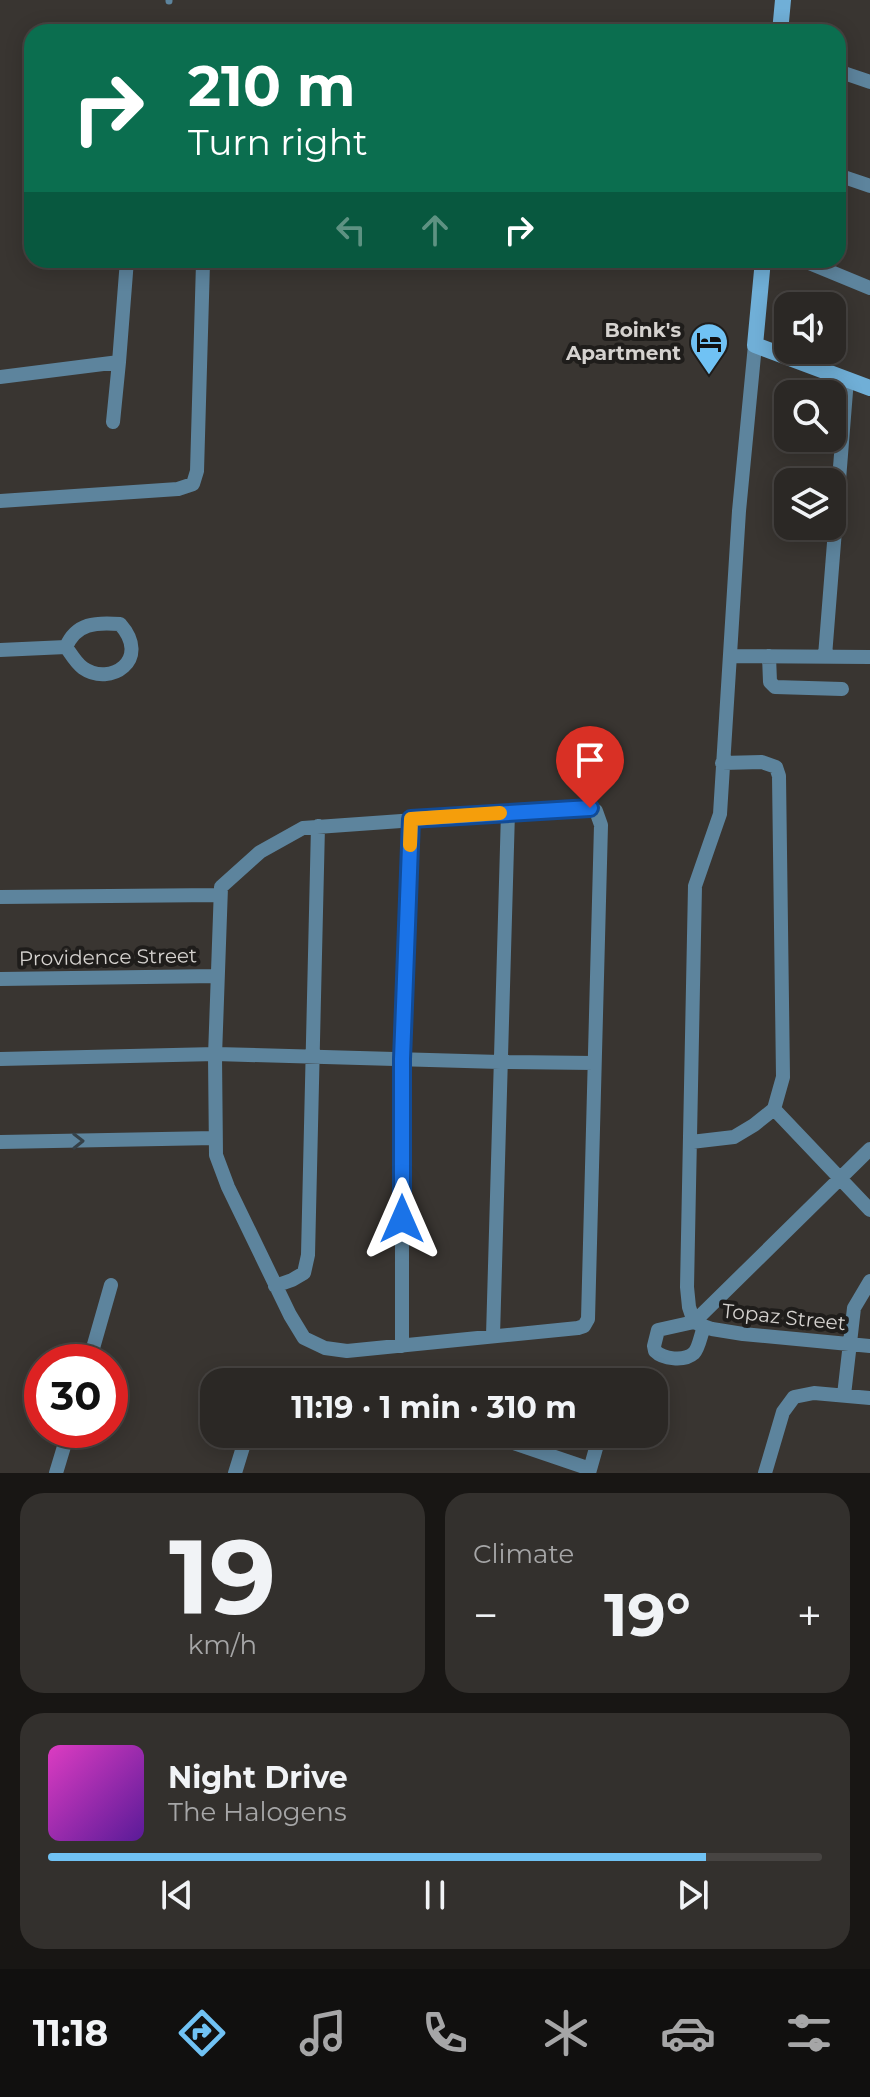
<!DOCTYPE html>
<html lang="en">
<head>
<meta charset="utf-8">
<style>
	:root { --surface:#2b2825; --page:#33302d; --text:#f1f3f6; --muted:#a6a6a7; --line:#474442; --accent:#70c2f4 }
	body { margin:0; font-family:Montserrat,sans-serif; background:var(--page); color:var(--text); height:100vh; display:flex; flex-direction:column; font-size:30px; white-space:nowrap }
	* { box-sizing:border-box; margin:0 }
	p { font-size:26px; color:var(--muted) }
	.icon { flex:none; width:44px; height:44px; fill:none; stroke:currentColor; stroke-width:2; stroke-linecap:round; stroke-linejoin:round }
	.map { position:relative; height:1473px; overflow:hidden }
	.details { display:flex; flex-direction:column; gap:20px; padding:20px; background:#181614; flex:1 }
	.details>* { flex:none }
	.hud { position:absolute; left:24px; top:24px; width:822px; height:244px; border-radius:24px; box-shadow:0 4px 20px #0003,0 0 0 2px var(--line); background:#0b6e4f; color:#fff; overflow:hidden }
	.buttons { position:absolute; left:774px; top:292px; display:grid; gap:16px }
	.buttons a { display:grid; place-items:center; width:72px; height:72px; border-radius:16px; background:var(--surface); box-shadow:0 4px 20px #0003,0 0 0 2px var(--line); font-size:40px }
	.speed { position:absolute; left:24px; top:1344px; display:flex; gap:16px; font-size:40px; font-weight:700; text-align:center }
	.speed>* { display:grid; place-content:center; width:104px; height:104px; border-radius:50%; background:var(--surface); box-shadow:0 4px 20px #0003,0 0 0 2px var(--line); line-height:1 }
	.speed .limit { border:12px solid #d22; background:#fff; color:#111 }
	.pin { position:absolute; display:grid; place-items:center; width:68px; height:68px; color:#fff; margin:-82px -34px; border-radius:50% 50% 50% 0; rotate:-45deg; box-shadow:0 0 8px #0007 }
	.pin .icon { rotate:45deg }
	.me { position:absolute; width:88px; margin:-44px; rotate:0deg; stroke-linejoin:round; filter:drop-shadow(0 0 6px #0008) }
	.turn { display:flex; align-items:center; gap:28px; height:168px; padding:0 32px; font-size:36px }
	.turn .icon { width:104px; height:104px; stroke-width:2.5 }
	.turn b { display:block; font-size:56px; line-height:68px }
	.lanes { display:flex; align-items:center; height:76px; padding:0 32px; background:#0003; justify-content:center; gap:40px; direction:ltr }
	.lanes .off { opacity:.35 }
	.big { font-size:60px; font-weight:700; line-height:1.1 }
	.details .widget { flex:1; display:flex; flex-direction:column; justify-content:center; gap:12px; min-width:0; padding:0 28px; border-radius:24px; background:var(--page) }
	.details .dial { align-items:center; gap:0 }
	.dial b { font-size:104px; line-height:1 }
	.song { display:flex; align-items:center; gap:24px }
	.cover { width:96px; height:96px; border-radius:12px; background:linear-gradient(135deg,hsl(310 70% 55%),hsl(270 70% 35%)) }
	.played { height:8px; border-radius:4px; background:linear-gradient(90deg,var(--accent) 85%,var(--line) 85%) }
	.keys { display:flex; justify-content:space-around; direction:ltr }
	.heat { display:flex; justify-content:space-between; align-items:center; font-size:44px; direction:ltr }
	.details .tiles { flex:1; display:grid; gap:20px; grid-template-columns:1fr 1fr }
	.widget:last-child { grid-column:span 2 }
	.trip { position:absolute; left:200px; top:1368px; width:468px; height:80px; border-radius:24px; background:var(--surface); box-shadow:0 4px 20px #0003,0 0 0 2px var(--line); font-weight:700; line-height:80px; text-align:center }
	.menu { display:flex; height:128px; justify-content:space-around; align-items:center; background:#11100f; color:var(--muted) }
	.menu .icon { width:56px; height:56px }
	.menu .current { color:var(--accent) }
	.menu b { font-size:36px; color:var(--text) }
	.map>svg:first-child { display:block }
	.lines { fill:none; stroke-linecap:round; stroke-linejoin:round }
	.lane { stroke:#5d849d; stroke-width:7 }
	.street { stroke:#5d849d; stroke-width:14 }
	.secondary { stroke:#70afd7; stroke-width:16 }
	.oneway { stroke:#354148 }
	.route-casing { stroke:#114b97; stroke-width:20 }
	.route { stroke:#1a73e8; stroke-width:14 }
	.slow { stroke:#f59e0b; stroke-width:14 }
	.labels { text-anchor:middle; stroke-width:8; stroke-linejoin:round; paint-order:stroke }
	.poi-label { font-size:20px; font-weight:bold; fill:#d5d2cf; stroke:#1f1d1b; text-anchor:end }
	.street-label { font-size:20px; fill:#d5d2cf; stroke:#1f1d1b }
</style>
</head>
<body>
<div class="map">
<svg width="870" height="1473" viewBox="0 0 870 1473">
	<rect width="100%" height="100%" fill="#393531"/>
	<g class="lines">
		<path class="lane" d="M169 0V1"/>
		<path class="street" d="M838 71 870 82
			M838 175 870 186
			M802 260 870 288
			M0 377 119 362 127 260
			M113 422 119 362
			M0 501 178 489 193 484 197 471 203 263
			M0 650 66 647C71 654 76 663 83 668 110 687 152 660 120 624 96 622 76 623 66 647
			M731 656 870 657
			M769 656 770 682 775 687 842 689
			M825 656 847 379
			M584 808 596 811 601 825 588 1319 584 1326 578 1328 347 1351 325 1348 304 1338 290 1315 228 1187 216 1155 215 1056 221 887 260 852 303 828Z
			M0 897 219 895
			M0 979 217 976
			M0 1059 216 1054 500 1062 594 1063
			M774 1109 870 1210
			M0 1142 215 1138
			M691 1142 734 1137 754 1125 774 1109 783 1077 779 776 776 767 762 762 722 763
			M275 1286 292 1280 304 1273 308 1255 318 826
			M694 1322 689 1307 687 1287 695 886 720 814 739 511 755 345
			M698 1324 712 1329 743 1334 870 1346
			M704 1327C701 1334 699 1348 694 1353 684 1362 663 1359 655 1351L654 1346 658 1330 694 1322 870 1149
			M493 1336 508 812
			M402 1346V1059L411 819
			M89 1362 111 1285
			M844 1395 854 1308 870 1281
			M487 1434 590 1469
			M56 1473 69 1430
			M235 1473 247 1434
			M589 1473 600 1434
			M765 1473 783 1412 794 1397 814 1393 870 1398"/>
		<path class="secondary" d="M780 32 783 0
			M763 260 755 345 870 388"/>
	</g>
	<defs><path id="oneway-chevron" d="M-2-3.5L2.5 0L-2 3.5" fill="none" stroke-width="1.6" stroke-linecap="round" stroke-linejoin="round" transform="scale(2)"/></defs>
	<use class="oneway" href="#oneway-chevron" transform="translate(78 1141) rotate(-1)"/>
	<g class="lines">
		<g class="route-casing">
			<path id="route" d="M402 1219V1059L411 819 590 808"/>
		</g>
		<use href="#route" class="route"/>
		<path class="slow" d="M410 845 411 819 500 813"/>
	</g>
	<defs>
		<g id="hotel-pin" transform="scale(2)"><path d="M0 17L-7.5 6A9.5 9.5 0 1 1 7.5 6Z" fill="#70c2f4" stroke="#1f1d1b"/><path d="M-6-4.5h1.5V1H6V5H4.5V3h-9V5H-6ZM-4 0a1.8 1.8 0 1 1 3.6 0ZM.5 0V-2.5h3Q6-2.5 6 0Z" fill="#111"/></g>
	</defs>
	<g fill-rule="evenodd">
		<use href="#hotel-pin" x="709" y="342"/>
	</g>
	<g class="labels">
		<g class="poi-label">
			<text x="681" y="337">Boink's<tspan x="681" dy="23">Apartment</tspan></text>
		</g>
		<g class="street-label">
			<text transform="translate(108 957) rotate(-1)" y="7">Providence Street</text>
			<text transform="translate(784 1317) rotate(6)" y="7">Topaz Street</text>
		</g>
	</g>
</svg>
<div class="buttons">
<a><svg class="icon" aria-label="sound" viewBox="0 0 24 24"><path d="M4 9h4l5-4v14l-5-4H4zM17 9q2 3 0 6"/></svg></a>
<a><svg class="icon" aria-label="search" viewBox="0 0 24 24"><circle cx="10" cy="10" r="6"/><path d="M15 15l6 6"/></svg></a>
<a><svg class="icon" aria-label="layers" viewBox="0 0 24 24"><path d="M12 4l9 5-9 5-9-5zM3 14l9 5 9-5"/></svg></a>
</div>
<div class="speed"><div class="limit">30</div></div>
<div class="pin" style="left:590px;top:808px;background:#d93025"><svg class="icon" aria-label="arrive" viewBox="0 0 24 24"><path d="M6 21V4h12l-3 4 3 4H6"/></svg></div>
<svg class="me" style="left:402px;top:1219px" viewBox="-20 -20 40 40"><path d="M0-17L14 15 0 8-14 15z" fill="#1a73e8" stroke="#fff" stroke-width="4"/></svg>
<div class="trip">11:19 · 1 min · 310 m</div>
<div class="hud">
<div class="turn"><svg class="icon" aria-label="right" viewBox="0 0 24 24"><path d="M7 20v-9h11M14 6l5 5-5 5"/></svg><div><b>210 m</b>Turn right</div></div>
<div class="lanes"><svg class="icon off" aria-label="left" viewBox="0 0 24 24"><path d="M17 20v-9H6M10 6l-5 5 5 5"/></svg><svg class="icon off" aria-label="ahead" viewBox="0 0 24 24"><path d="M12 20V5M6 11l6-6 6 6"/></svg><svg class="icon" aria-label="right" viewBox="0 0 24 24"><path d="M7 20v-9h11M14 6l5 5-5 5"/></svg></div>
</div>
</div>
<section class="details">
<div class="tiles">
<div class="widget dial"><b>19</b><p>km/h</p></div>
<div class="widget"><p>Climate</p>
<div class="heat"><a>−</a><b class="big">19°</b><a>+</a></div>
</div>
<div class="widget">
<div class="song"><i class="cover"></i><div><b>Night Drive</b><p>The Halogens</p></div></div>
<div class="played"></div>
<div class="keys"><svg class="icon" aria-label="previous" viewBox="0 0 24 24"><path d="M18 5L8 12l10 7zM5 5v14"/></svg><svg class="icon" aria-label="pause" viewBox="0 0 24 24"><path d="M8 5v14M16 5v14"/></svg><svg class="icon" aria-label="next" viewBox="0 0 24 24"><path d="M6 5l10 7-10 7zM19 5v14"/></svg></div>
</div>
</div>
</section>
<nav class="menu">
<b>11:18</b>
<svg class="icon current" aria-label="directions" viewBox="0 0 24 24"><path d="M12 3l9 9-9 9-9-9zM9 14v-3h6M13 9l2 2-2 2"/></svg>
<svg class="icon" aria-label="music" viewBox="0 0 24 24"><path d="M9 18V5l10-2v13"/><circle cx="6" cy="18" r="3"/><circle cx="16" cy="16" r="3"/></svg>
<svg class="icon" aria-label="phone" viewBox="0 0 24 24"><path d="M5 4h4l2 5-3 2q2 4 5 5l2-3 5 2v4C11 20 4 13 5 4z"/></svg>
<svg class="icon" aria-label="climate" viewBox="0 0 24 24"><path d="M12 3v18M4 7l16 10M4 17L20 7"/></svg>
<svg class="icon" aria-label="car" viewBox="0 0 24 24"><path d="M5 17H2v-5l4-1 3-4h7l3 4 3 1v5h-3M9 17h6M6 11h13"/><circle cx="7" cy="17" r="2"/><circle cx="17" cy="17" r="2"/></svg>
<svg class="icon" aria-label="filters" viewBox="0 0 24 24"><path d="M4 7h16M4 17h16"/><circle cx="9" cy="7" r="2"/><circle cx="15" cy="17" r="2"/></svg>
</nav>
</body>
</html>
